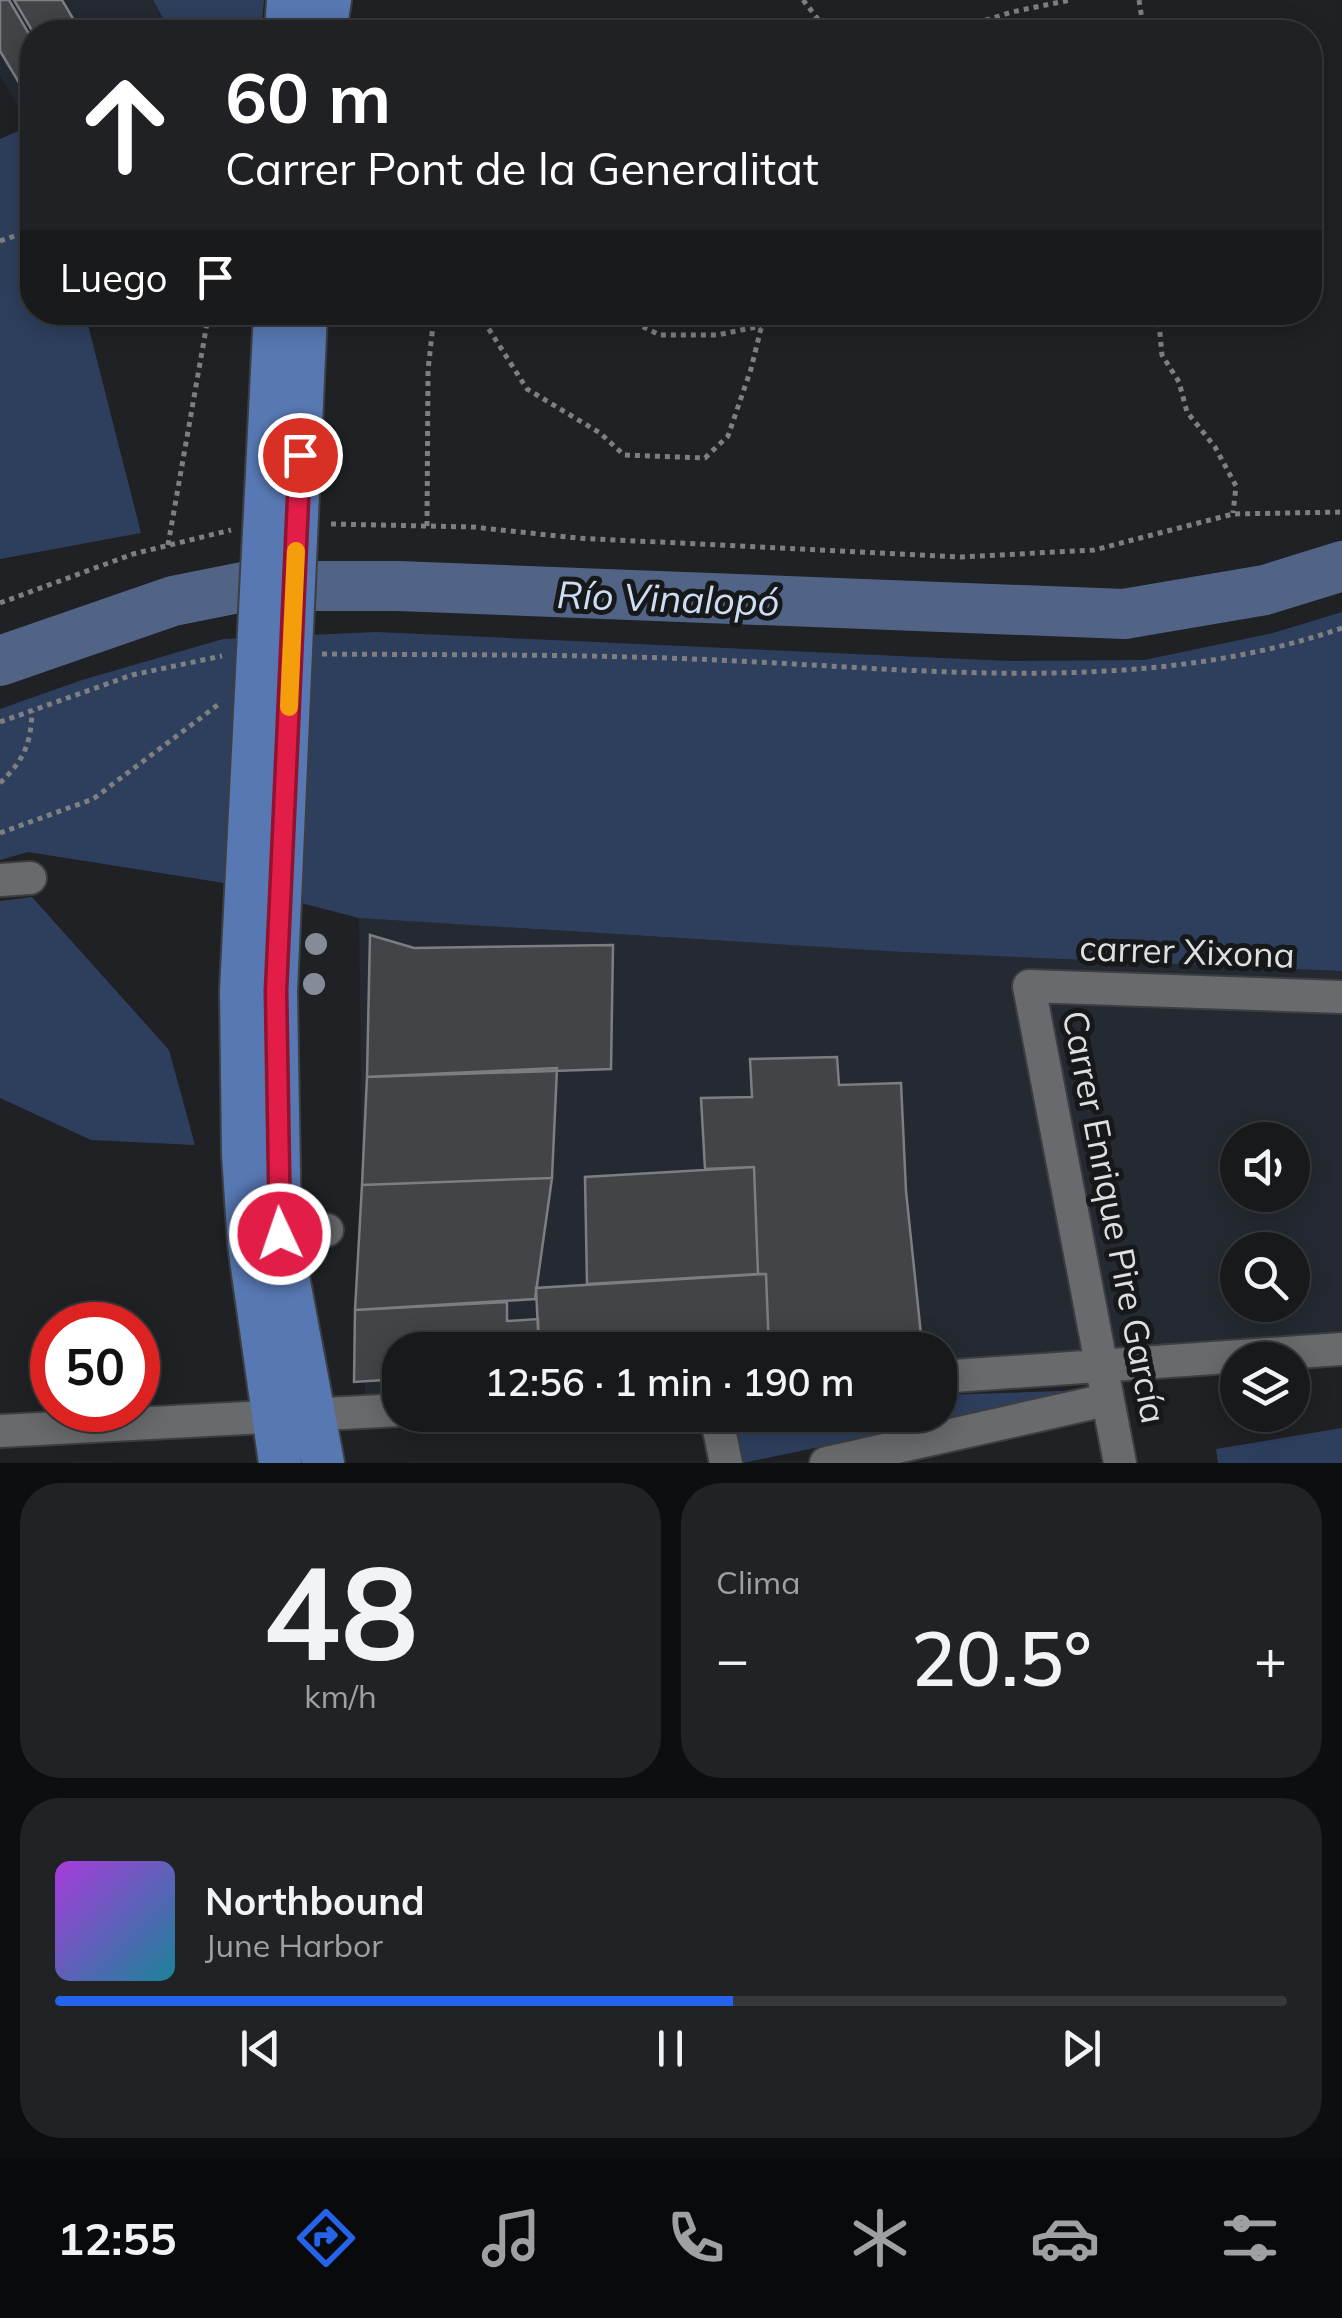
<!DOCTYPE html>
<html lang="es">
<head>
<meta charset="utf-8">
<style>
	:root { --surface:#17191b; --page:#202224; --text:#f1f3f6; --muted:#9ea0a3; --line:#36383a; --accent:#2563eb }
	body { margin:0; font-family:Mulish,sans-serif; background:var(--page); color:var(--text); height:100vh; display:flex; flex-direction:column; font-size:38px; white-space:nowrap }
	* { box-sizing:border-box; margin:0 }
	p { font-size:32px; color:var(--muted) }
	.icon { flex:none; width:55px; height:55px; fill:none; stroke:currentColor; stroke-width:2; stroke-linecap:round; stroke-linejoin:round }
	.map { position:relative; height:1463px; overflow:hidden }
	.drawer { display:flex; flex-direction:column; gap:20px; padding:20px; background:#0d0e0f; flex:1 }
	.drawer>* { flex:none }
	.hud { position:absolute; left:20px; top:20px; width:1302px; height:305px; border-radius:40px; box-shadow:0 5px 25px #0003,0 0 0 2px var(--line); background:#202124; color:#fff; overflow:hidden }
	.tools { position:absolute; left:1220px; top:1122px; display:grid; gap:20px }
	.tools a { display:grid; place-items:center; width:90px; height:90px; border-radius:50%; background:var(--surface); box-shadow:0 5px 25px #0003,0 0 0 2px var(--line); font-size:50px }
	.speed { position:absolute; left:30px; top:1302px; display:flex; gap:20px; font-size:50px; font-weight:700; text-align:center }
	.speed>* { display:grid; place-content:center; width:130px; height:130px; border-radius:50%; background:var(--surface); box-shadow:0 5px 25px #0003,0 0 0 2px var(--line); line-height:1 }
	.speed .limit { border:15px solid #d22; background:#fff; color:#111 }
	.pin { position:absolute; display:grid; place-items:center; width:85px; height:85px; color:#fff; margin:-42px; border:5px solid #fff; border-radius:50%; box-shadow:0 2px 10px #0007 }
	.me { position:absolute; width:110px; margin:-55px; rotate:357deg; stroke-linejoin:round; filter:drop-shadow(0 0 8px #0008) }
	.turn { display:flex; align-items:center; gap:35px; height:210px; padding:0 40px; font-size:45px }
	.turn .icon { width:130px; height:130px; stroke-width:2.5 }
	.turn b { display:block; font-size:70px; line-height:85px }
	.then { display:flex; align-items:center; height:95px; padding:0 40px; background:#0003; gap:20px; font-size:38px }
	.big { font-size:75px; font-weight:600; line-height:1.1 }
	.drawer .widget { flex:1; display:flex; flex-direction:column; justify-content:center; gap:15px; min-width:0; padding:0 35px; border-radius:40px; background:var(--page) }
	.drawer .dial { align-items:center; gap:0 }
	.dial b { font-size:130px; line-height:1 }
	.song { display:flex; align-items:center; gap:30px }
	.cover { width:120px; height:120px; border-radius:15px; background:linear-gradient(135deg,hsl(280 70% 55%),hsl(190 70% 35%)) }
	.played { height:10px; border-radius:5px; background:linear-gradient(90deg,var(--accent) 55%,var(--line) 55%) }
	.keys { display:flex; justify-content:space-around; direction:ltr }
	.heat { display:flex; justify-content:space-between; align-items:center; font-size:55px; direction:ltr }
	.drawer .tiles { flex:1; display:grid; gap:20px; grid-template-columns:1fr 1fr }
	.widget:last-child { grid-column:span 2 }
	.trip { position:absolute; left:382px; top:1332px; width:575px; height:100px; border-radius:40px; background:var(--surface); box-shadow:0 5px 25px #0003,0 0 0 2px var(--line); font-weight:600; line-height:100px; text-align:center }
	.menu { display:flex; height:160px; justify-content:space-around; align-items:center; background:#090a0b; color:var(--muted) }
	.menu .icon { width:70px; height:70px }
	.menu .active { color:var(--accent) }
	.menu b { font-size:45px; color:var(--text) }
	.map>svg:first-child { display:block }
	.built { fill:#252a32; fill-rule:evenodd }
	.green { fill:#2e3f5d }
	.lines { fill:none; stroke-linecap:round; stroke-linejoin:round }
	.river { stroke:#526485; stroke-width:50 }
	.building { fill:#424447; stroke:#7c7e81; stroke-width:2.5 }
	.minor-casing { stroke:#3c3e40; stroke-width:36 }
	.major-casing { stroke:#3c3e40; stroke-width:46 }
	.path { stroke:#7d7f81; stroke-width:5; stroke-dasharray:5 5; stroke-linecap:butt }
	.minor { stroke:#686a6d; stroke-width:32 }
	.major { stroke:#5878b3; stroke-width:42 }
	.major-bridge-casing { stroke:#3c3e40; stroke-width:46; stroke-linecap:butt }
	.major-bridge { stroke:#5878b3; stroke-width:42 }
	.tree { fill:#848c9a }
	.route-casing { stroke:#92132f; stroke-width:25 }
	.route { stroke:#e11d48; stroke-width:18 }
	.slow { stroke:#f59e0b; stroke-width:18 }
	.labels { text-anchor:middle; stroke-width:10; stroke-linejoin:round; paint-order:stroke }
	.street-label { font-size:35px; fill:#dedfe1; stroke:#16181a }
	.water-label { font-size:38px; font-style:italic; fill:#cfddf4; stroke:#16181a }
</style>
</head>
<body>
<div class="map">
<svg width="1342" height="1463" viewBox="0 0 1342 1463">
	<rect width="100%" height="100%" fill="#1f2124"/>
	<path class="built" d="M0 0H153L172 32H32L30 126 0 76Z
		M359 918 902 952 1342 971V1342L940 1365V1350H400V1396L365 1398ZM1238 1140H1292V1195H1238ZM1238 1250H1292V1305H1238Z"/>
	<path class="green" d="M153 0H264L261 32H171Z
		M32 125V312L85 313 141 533 0 559V139Z
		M1342 612V971L902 952 359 918 224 883 28 852 0 860V709L82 680 223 639 377 632 1008 661 1144 660 1273 633Z
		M32 897 169 1050 195 1145 91 1140 0 1098V901Z
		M1090 1390 743 1463 732 1415H940V1395Z
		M1342 1428V1463H1218L1216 1449Z"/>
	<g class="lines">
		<path class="river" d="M0 661 173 601 248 586H398L1124 614 1265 590 1342 566"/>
	</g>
	<path class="building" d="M0 0H9L32 39V79L21 86 0 51Z
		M14 0H62L81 32H33Z
		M370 935 414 948 613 945 611 1069 367 1077Z
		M837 1057 839 1085 901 1083 906 1191 922 1344 769 1350 766 1274H758L754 1167 705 1169 701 1098 752 1097 750 1059Z
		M557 1068 552 1178 362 1185 367 1077Z
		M754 1167 758 1274 587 1284 585 1177Z
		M552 1178 535 1299 355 1310 362 1185Z
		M766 1274 769 1350H539L536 1288Z
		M507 1302V1321L538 1319 539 1350H400V1379L354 1382 355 1310Z"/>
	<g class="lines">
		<g class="minor-casing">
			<path id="minor" d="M0 880 30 878
				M280 1234 327 1230
				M940 1377 1342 1349
				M716 1415 726 1463
				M0 1431 400 1410
				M826 1463 1106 1400
				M1120 1463 1029 986 1342 997"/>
		</g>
		<g class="major-casing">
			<path id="major" d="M286 32 288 0
				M325 32 330 0
				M241 991 243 1154 249 1245 280 1463
				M276 991 280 1234 323 1463"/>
		</g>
		<path class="path" d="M803 0 828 32
			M1139 0 1144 32
			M947 32 1012 12 1070 0
			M0 241 32 230
			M416 312 434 316
			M478 312 527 389 600 433 624 455 705 458 728 436 751 369 765 312
			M545 312 625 318 660 335H717L761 326
			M1158 312 1162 355 1179 382 1187 412 1215 447 1236 486 1233 513
			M331 524 473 527 577 538 961 557 1094 550 1233 514 1342 512
			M427 526 428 370 434 316 448 312
			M168 545 209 312
			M0 603 133 554 231 530
			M322 654C454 655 586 654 717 660 924 669 1142 697 1342 628
			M0 722 132 675 222 656
			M0 783C24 760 31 744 32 711
			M0 833 93 799 219 704"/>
		<use href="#minor" class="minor"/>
		<use href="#major" class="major"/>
		<g class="major-bridge-casing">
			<path id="major-bridge" d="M241 991 275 312
				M276 991 306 312"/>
		</g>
		<use href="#major-bridge" class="major-bridge"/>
	</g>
	<g class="tree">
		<circle cx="316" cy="944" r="11"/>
		<circle cx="314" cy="984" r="11"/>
	</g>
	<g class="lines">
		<g class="route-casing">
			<path id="route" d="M280 1234 276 991 300 455"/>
		</g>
		<use href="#route" class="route"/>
		<path class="slow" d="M289 707 296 551"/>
	</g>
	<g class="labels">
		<g class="street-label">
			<text transform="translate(1187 952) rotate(2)" y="12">carrer Xixona</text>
			<text transform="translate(1114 1217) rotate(79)" y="12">Carrer Enrique Pire García</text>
		</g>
		<g class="water-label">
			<text transform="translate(668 599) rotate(2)" y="13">Río Vinalopó</text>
		</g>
	</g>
</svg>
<div class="tools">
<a><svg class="icon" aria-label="sound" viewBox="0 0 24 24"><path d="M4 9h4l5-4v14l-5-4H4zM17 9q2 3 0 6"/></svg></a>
<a><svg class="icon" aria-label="search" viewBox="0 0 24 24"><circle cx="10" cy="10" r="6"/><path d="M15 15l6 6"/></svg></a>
<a><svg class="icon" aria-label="layers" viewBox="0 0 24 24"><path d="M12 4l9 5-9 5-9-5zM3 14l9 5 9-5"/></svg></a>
</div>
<div class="speed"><div class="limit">50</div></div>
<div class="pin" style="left:300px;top:455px;background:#d93025"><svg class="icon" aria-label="arrive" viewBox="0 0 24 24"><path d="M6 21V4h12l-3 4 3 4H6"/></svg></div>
<svg class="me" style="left:280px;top:1234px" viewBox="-20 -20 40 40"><circle r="17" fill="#e11d48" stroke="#fff" stroke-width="3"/><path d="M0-11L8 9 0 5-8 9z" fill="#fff"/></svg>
<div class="trip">12:56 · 1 min · 190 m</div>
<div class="hud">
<div class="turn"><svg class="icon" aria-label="ahead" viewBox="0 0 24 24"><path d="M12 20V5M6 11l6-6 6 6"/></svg><div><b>60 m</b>Carrer Pont de la Generalitat</div></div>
<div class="then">Luego<svg class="icon" aria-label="arrive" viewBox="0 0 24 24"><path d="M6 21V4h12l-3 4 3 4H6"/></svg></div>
</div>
</div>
<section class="drawer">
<div class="tiles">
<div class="widget dial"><b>48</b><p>km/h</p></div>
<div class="widget"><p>Clima</p>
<div class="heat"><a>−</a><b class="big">20.5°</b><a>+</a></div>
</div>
<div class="widget">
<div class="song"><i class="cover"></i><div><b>Northbound</b><p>June Harbor</p></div></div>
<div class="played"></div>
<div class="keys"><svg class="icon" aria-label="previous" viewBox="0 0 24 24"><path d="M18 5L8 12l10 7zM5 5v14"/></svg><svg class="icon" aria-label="pause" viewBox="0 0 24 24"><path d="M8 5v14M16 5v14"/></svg><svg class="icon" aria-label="next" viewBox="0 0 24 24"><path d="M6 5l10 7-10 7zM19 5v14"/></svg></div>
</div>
</div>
</section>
<nav class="menu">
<b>12:55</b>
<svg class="icon active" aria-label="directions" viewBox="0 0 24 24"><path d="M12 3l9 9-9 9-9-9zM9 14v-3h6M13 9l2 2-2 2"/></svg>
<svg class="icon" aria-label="music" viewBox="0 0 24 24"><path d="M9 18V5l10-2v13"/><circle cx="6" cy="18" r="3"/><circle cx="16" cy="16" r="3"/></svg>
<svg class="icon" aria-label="phone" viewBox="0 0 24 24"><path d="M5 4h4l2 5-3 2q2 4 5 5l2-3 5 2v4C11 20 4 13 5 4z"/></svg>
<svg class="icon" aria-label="climate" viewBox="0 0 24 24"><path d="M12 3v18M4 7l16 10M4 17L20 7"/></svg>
<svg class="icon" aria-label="car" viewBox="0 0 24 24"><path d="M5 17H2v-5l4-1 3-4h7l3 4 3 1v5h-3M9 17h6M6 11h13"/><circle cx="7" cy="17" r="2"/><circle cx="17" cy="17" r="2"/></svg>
<svg class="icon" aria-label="filters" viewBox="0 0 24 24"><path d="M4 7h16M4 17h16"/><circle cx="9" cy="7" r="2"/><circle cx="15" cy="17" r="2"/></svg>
</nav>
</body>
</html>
